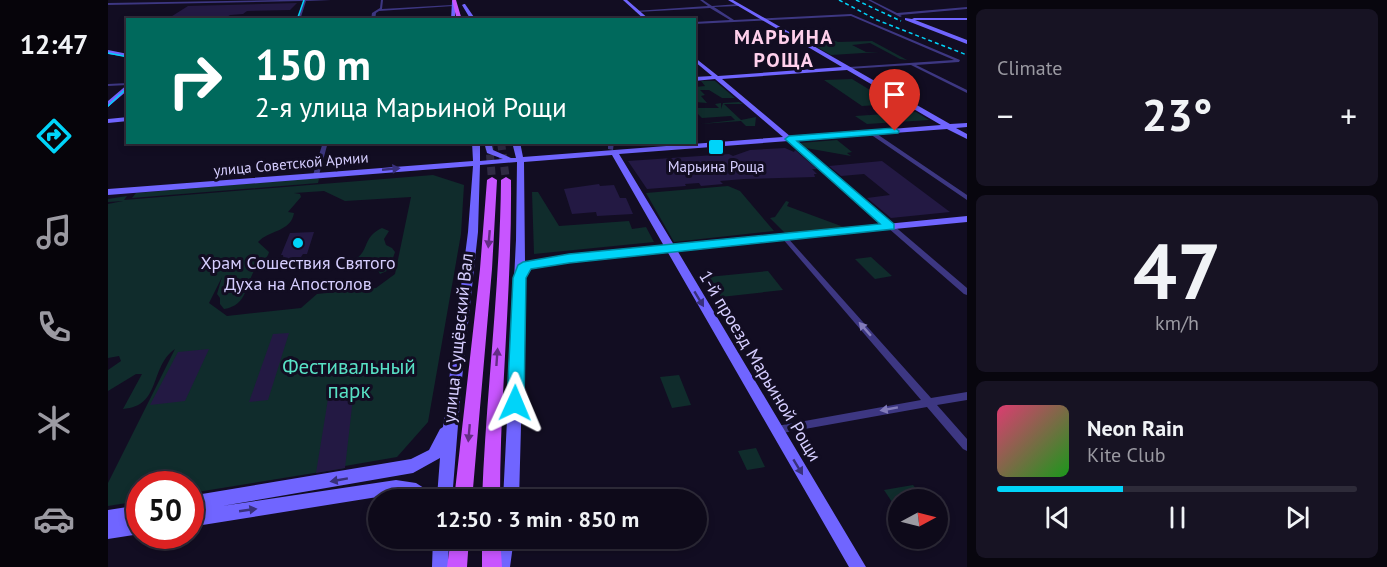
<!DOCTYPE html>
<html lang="en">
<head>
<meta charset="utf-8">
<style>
	:root { --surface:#0e0a1a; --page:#171323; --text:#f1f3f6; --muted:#9b9aa2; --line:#2e2b39; --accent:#00d4f9 }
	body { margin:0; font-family:"PT Sans",sans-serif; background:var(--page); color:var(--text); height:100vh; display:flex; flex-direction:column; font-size:22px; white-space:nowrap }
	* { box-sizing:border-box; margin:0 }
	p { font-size:20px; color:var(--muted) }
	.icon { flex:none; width:33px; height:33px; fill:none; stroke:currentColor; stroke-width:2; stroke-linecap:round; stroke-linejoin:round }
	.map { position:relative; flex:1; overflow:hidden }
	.details { display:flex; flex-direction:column; gap:9px; padding:9px; background:#08060e; width:420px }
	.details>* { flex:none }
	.hud { position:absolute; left:18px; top:18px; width:570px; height:126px; border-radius:0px; box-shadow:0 3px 9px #0003,0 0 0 2px var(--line); background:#00695c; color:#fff; overflow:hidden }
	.needle { width:39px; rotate:83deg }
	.fabs { position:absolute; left:780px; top:489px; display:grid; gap:12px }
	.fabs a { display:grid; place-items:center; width:60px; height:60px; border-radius:50%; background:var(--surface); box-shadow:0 3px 9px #0003,0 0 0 2px var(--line); font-size:30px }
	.speed { position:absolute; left:18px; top:471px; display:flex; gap:12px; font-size:30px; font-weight:700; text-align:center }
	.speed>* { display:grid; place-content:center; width:78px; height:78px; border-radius:50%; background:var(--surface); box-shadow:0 3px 9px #0003,0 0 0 2px var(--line); line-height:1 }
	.speed .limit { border:9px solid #d22; background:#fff; color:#111 }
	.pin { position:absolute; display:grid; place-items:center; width:51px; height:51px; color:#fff; margin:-62px -26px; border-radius:50% 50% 50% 0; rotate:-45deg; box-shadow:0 0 6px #0007 }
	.pin .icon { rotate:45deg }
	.me { position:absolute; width:66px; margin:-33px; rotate:1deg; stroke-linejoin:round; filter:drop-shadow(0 0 4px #0008) }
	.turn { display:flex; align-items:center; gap:21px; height:126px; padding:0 30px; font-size:27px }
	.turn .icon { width:78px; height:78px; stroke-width:2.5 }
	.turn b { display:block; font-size:42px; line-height:51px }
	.big { font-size:45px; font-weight:700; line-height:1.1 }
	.details .tile { flex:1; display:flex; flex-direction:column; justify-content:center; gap:9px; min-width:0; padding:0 21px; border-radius:9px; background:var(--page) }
	.details .dial { align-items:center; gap:0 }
	.dial b { font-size:78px; line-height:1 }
	.song { display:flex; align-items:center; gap:18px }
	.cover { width:72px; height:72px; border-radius:9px; background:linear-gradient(135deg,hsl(340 70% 55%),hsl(120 70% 35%)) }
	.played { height:6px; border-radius:3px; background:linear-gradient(90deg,var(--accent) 35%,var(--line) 35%) }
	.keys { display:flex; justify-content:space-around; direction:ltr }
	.heat { display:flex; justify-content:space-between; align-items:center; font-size:33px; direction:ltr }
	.trip { position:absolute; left:260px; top:489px; width:339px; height:60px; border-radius:30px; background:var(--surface); box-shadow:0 3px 9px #0003,0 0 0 2px var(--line); font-weight:700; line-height:60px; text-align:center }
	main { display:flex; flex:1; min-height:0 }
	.tab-bar { display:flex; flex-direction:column; width:108px; justify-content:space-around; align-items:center; background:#06040a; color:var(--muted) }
	.tab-bar .icon { width:42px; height:42px }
	.tab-bar .current { color:var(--accent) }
	.tab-bar b { font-size:27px; color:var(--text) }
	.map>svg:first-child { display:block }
	.green { fill:#102c2c; fill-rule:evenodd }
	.building { fill:#231943 }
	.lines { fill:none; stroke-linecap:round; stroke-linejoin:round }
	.primary-tunnel { stroke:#2f2a43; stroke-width:8; stroke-dasharray:8 4.5; stroke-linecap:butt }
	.street { fill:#3d3782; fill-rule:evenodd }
	.secondary { fill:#7065ff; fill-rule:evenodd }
	.primary { fill:#c855ff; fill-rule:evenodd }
	.tram { stroke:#00d4f9; stroke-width:1.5 }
	.rail { stroke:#00d4f9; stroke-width:1.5; stroke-dasharray:4 3; stroke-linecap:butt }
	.oneway { fill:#38307a }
	.oneway2 { fill:#642d85 }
	.oneway3 { fill:#827bba }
	.route { fill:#00d4f9; stroke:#008aa2; stroke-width:1.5 }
	.poi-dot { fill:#00d4f9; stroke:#120d22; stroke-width:2 }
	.labels { text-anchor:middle; stroke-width:6; stroke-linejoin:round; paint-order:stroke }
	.far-street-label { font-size:15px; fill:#d6ceff; stroke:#120d22 }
	.far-poi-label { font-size:15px; fill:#d6ceff; stroke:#120d22 }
	.poi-label { font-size:18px; fill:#d6ceff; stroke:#120d22 }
	.street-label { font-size:18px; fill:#d6ceff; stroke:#120d22 }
	.far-district-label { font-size:20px; font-weight:bold; letter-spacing:1.5px; fill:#ffd0ec; stroke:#120d22 }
	.near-park-label { font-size:21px; fill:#58e1c5; stroke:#120d22 }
</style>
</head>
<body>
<main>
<nav class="tab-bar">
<b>12:47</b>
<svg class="icon current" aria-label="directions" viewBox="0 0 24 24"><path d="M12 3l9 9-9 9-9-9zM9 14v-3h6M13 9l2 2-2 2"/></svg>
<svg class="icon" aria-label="music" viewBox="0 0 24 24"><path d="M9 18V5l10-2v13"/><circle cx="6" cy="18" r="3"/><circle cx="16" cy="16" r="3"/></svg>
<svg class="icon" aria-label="phone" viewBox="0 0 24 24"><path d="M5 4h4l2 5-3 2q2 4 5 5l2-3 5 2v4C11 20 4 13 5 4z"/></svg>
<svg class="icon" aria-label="climate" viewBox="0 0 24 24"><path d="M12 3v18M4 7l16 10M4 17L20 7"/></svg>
<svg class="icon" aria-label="car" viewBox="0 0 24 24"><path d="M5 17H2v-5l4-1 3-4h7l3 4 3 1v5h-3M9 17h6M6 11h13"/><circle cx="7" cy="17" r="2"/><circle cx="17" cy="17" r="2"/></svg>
</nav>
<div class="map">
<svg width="859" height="567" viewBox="0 0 859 567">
	<rect width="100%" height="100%" fill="#120d22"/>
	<path class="green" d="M717 37 730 42 764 41 799 60 792 59 762 43 744 45 758 52H771L723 55 693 38Z
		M744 79 785 104 754 106 716 80Z
		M593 81H607L627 98H614L601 90H592L597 95 593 96 599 103 587 102V87L597 86Z
		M631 102 635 104H616L633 120 648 117 647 126H638L633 121 593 124 627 120 623 116 594 118 587 111V108H611L607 104 613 103V109L615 103Z
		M808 112 821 120 759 124 747 116Z
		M729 140 744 152 739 153 743 156 698 148 692 143Z
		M325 175 356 185 353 234 320 422 289 457 237 466V468L83 493 82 484H32L31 501 0 506V483L67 349C41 367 54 406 15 409L34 374H28L0 391V370L13 361 11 356 0 358V204L15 201 0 202V199L19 196 16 200ZM216 191 237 201 303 197 287 274 268 288 209 294 193 308 119 316 101 303 114 277 109 294 112 298V304L116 309C141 305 137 282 149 266 154 260 159 260 161 252L150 242C161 230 183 232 186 213L180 212 193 197 192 194 186 193Z
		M209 178 211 179 210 183 24 198 28 193Z
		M620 186 632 191 666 231 566 242 538 193Z
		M424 192H430L451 226 521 221 524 229 538 227 546 242 426 254Z
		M678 201 681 202 679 206 741 229 677 233 662 218 667 217Z
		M274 228 281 231 276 239 278 245 284 248 287 252 281 270 272 274 268 267 235 268 236 263C266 256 250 239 274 228Z
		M763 257 784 276 767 279 747 259Z
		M660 271 675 290 613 297 600 277Z
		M571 375 583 405 564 408 552 377Z
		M648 448 657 467 639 470 630 451Z
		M805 485 816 499 790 500V511L776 490Z"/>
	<path class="building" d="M189 3 182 10 139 11 135 14 122 15 115 20H98L103 16 61 18 80 6Z
		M677 148 686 152 687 150 709 169H704L709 174H706L707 177 636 179 612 181 615 184 593 186 591 183 577 184 578 186 539 189 520 161 621 154 625 156 642 150Z
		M774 161 842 212 783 218 759 198 782 195 756 174 733 176 721 166Z
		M491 184 492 186 506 185 512 198H518L525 214 489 216 488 212 464 214 456 189Z
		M206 232 199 254H195L191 260 176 262 175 255H173L182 233Z
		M181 333 160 400 141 402 165 334Z
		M101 349 77 401 42 405 70 352Z
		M246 389 237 468 208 473 221 393Z"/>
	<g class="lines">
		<path class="primary-tunnel" d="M381 142 384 180
			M393 142 398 180"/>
		<path class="street" d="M173 0H223L198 1 192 20H189L195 1 0 5V3Z
			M273 0H275L274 9 344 5 345 6 271 11 268 13 267 20H263L264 13 272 8Z
			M592 0H595L604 6 631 4 630 6 606 7 626 20 743 14 852 60 851 62 808 65 859 90V93L803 65 740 69V67H741L846 60 743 16 586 24V22L622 20 602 8 529 12 527 11 600 6Z
			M760 0H763L789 13 859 7V9L792 15 794 16 792 17Z
			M443 19H455L456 20H442Z
			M20 83V85L0 86V84Z
			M762 132H766L859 195V200L762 134Z
			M679 138H683L859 288V295L856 294 679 140Z
			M215 142H220L211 175 208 177 205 175Z
			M500 142H506L505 150 500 149Z
			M676 235 678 236 823 398 859 392V400L829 405 859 439V451L855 449 819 407 669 434 666 433 664 430 666 427 669 426 813 400 674 238 673 237 674 236Z"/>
		<path class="secondary" d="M347 0V20H343L344 1Z
			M515 0H519L542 20H537Z
			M620 0H625L842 124 859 123V127L848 128 859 134V139L839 129 511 154 566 245 859 216V222L569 250 758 567H741L559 251 461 261 422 268 417 277 411 500H395L408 240 409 162 372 165 370 232 353 388 344 500H308L305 497 288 494 82 527V496L303 459 321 450 332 429 335 427 360 232 365 166 0 195V189L365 161 364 142H372V161L395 159 379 153 376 142H383L385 150 403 158H408L404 142H412L415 157 675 137 607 79 586 81V77L604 76 586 61V57L610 76 734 67ZM739 70 833 125 683 137 614 79ZM504 155 556 246 461 255 417 262 416 162ZM332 458 329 497 327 495 308 483 288 480 114 506 305 473Z
			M356 4H357L368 20H363L354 5Z
			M797 18 804 19 806 18H859V20H807L859 40V44L797 20Z
			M0 50 20 54V57L0 54Z
			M20 84V90L0 107V101Z
			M20 117V121L0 123V119Z
			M32 505V534L0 539V510Z
			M325 538H341L340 567H324Z
			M390 538H406L402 567H386Z"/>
		<path class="primary" d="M344 0H348L354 20H349Z
			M384 177 389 180 384 269 364 500H346L372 269 379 180Z
			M398 177 403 180C404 287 392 393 392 500H374C378 393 392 287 393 180Z
			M343 538H361L359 567H339Z
			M374 538H392L394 567H374Z"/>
		<path class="tram" d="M189 20 196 0
			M0 53 20 57
			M0 106 20 87"/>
		<path class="rail" d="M731 0 769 20 859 55
			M748 0 793 21"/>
	</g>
	<defs><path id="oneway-solid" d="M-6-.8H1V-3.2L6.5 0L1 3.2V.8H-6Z" transform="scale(1.5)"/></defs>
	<g class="oneway">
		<use href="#oneway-solid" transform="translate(283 169) rotate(-5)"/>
		<use href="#oneway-solid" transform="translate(591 299) rotate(59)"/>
		<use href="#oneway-solid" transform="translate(690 467) rotate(59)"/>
		<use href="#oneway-solid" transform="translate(231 480) rotate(170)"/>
		<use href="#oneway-solid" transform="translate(140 510) rotate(-8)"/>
	</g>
	<g class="oneway2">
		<use href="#oneway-solid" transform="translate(381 239) rotate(95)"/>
		<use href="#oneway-solid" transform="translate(389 357) rotate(-86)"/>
		<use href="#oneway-solid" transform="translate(361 433) rotate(95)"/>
	</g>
	<g class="oneway3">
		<use href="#oneway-solid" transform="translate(757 329) rotate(-131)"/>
		<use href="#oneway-solid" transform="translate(781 409) rotate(170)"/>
	</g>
	<path class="route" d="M787 128 791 131 790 133 689 141 786 224V229L461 263 423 269 418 278 416 403 413 409 407 411 401 409 399 403 405 278 410 265 415 262 461 254 772 224 677 139 681 136Z"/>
	<g class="poi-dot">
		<rect x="600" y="139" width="16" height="16" rx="3"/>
		<circle cx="190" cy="243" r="6"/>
	</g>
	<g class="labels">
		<g class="far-street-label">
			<text transform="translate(183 164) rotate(-5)" y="5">улица Советской Армии</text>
		</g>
		<g class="far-poi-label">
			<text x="608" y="172">Марьина Роща</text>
		</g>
		<g class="poi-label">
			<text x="190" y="269">Храм Сошествия Святого<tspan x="190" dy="21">Духа на Апостолов</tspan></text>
		</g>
		<g class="street-label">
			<text transform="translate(350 338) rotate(-84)" y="6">улица Сущёвский Вал</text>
			<text transform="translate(652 366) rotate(59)" y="6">1-й проезд Марьиной Рощи</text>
		</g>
		<g class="far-district-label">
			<text x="676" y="44">МАРЬИНА<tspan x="676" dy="23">РОЩА</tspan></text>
		</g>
		<g class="near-park-label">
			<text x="241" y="374">Фестивальный<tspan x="241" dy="24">парк</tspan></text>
		</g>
	</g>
</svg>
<div class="fabs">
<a><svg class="needle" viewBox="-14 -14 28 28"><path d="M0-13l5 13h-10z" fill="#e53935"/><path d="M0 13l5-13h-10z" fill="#9b9aa2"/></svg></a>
</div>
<div class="speed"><div class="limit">50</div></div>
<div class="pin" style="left:787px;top:131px;background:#d93025"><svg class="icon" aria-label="arrive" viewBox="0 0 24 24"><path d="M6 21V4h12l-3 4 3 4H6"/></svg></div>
<svg class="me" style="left:407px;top:403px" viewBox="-20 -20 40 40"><path d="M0-17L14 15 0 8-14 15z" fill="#00d4f9" stroke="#fff" stroke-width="4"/></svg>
<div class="trip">12:50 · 3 min · 850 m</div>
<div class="hud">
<div class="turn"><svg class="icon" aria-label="right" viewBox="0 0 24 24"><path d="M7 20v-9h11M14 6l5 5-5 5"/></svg><div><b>150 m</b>2-я улица Марьиной Рощи</div></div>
</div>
</div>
<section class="details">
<div class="tile"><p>Climate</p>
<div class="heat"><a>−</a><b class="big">23°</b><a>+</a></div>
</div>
<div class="tile dial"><b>47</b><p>km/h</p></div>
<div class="tile">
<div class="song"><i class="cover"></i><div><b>Neon Rain</b><p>Kite Club</p></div></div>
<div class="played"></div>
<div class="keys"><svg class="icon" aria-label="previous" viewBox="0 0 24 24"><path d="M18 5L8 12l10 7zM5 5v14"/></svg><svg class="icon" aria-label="pause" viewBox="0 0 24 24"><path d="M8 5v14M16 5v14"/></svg><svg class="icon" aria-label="next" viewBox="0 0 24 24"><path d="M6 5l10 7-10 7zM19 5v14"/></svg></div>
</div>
</section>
</main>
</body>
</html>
